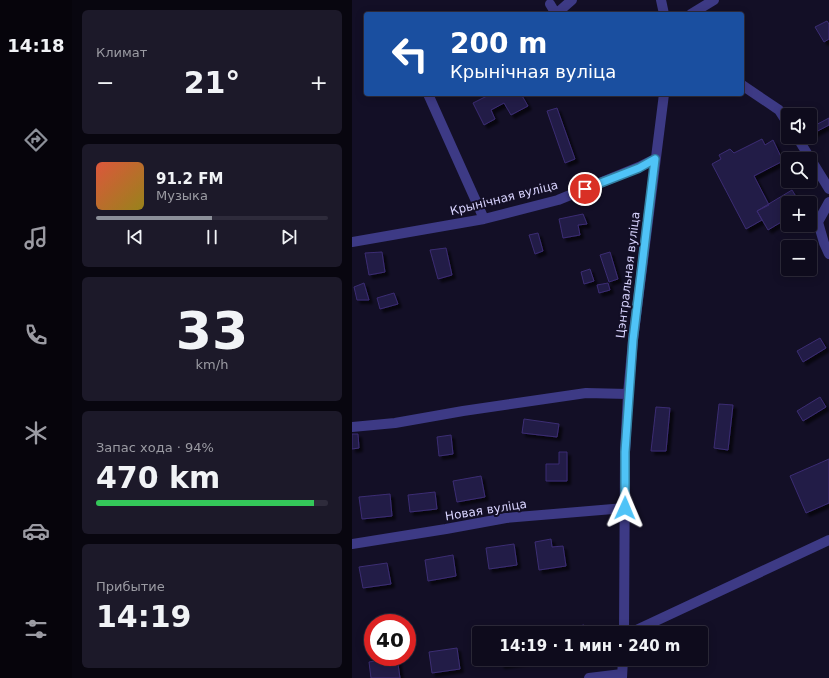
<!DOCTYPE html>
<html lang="ru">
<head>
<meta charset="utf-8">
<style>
	:root { --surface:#0e0b1c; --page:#1c1929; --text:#f1f3f6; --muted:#9b9ba3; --line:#2e2b3b; --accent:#8c9099 }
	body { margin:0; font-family:"DejaVu Sans",sans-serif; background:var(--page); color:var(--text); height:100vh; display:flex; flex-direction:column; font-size:15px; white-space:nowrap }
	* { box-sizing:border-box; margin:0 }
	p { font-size:13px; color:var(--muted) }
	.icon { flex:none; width:22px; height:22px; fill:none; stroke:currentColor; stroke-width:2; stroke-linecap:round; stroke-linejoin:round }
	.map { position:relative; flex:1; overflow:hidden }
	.details { display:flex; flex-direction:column; gap:10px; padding:10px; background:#08060f; width:280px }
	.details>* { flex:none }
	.guide { position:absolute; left:12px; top:12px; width:380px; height:84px; border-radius:4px; box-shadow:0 2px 10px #0003,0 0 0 1px var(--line); background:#1a4fa0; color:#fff; overflow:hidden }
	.buttons { position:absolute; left:429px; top:108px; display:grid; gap:8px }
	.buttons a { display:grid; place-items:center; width:36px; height:36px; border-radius:4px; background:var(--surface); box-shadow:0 2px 10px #0003,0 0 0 1px var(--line); font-size:20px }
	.speed { position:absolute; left:12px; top:614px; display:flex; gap:8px; font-size:20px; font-weight:700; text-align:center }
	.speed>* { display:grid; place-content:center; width:52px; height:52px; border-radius:50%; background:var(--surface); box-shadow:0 2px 10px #0003,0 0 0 1px var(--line); line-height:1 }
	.speed .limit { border:6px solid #d22; background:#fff; color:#111 }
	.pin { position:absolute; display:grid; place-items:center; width:34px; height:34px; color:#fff; margin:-17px; border:2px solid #fff; border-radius:50%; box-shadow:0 1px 4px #0007 }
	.me { position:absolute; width:44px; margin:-22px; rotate:1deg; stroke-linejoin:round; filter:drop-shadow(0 0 3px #0008) }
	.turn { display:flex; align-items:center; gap:14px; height:84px; padding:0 20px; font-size:18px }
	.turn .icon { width:52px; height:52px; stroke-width:2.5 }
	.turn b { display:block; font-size:28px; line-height:34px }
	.big { font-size:30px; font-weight:600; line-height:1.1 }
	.details .widget { flex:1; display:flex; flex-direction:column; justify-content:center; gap:6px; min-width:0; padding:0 14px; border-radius:6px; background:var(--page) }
	.details .dial { align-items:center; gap:0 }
	.dial b { font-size:52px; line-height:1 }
	.song { display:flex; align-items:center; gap:12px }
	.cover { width:48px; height:48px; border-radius:6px; background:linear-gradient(135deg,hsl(10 70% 55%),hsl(50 70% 35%)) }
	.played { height:4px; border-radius:2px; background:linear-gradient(90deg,var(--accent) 50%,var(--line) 50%) }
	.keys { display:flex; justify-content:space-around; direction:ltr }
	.heat { display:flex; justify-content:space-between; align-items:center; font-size:22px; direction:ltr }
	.charge { height:6px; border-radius:3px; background:linear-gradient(90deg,#34c759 94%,var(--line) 0) }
	.trip { position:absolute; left:120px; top:626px; width:236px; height:40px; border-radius:4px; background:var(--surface); box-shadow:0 2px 10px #0003,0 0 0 1px var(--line); font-weight:600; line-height:40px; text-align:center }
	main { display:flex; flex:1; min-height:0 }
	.dock { display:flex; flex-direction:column; width:72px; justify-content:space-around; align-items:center; background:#06040b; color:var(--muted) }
	.dock .icon { width:28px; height:28px }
	.dock .selected { color:var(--accent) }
	.dock b { font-size:18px; color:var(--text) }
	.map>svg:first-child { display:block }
	.building { fill:#241b47; stroke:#3b2d73; filter:url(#shadow) }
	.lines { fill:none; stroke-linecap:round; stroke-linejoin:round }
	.minor { stroke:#3d3a85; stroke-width:10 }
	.route-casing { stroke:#337fa1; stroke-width:10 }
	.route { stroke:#4fc3f7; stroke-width:7 }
	.labels { text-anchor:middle; stroke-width:4; stroke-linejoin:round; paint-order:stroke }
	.street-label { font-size:12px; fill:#d9d4ff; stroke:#130f26 }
</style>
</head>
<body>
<main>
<nav class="dock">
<b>14:18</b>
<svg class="icon selected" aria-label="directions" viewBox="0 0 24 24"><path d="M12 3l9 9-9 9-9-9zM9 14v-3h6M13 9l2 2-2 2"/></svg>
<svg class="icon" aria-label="music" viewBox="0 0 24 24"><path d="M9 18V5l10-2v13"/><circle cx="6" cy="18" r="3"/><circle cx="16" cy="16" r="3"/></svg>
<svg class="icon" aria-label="phone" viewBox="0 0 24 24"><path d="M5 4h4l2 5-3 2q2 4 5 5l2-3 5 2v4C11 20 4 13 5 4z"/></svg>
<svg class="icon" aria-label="climate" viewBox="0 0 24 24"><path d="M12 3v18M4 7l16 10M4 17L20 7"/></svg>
<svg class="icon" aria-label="car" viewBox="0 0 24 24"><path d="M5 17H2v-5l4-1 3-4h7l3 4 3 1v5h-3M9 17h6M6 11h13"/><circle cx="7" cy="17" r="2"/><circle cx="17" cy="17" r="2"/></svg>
<svg class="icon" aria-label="filters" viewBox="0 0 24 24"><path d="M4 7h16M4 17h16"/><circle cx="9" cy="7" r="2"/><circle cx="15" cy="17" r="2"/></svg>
</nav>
<section class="details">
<div class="widget"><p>Климат</p>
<div class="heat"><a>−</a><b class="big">21°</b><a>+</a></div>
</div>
<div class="widget">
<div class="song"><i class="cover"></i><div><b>91.2 FM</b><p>Музыка</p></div></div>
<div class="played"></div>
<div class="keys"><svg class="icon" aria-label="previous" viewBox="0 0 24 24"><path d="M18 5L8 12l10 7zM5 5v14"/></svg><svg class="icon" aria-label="pause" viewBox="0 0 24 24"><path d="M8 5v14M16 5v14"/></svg><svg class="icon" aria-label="next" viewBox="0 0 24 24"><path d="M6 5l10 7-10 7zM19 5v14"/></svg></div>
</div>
<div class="widget dial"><b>33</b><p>km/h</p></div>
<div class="widget"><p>Запас хода · 94%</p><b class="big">470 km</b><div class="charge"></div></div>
<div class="widget"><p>Прибытие</p><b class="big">14:19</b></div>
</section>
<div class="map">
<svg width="477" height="678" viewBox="0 0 477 678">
	<defs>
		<filter id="shadow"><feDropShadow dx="3.5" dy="3.5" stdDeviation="1" flood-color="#0009"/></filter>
	</defs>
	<rect width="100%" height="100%" fill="#130f26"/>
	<path class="building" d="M475 21 477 24V39L472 42 463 27Z
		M139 94H169L176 106 159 115 152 103 139 110 143 119 132 125 121 103Z
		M205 108 223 159 213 163 195 111Z
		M477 118V125L460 134 458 128Z
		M410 139 413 145 421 140 431 161 402 176 417 205 405 211 410 220 394 229 360 164 369 159 367 155 378 149 382 153Z
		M440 190 448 203H436V218L416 230 405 211Z
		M231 214 235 224 226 225 228 235 211 238 207 219Z
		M186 233 191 251 183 254 177 235Z
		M94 248 100 275 86 279 78 250Z
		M30 252 33 272 17 275 13 253Z
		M258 252 266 279 257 282 248 255Z
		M238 269 242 281 232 284 229 272Z
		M12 283 17 300H5L2 287Z
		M256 283 258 290 247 293 245 285Z
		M42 293 46 304 28 309 25 298Z
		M468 338 474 348 451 362 445 351Z
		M468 397 474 407 451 421 445 411Z
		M367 404 381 405 376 450 362 448Z
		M304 407 318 408 314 451H299Z
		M172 419 207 424 205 437 170 433Z
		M0 434H6L7 448 0 449Z
		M99 435 101 454 87 456 85 437Z
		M207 452H215V481H194V464H207Z
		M477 459V503L454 513 438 476Z
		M129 476 133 497 105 502 101 481Z
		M83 492 85 509 58 512 56 495Z
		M38 494 40 516 10 519 7 497Z
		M199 539 200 547 211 546 214 566 187 570 183 542Z
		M162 544 165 565 137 569 134 548Z
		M101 555 104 576 76 581 73 560Z
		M35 563 39 584 11 588 7 567Z
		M232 625 233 633H204V630Z
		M105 648 108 669 80 673 77 652Z
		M45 657 48 678H19L17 662Z
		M148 659H177V661L149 665Z"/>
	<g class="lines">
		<path class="minor" d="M309 0 312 14
			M198 4 204 14 220 0
			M339 14 362 0
			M390 85 427 110 436 124
			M76 94 132 219
			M445 137 477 189
			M477 202 466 222 472 243 477 254
			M0 242 132 219 206 200 287 167 303 159
			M0 427 43 423 111 411 234 393 276 394
			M0 544 94 529 154 518 273 508
			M272 633 273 452 276 394 281 340 312 94
			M278 633 477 540
			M237 678 270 674
			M270 678 271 659"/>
	</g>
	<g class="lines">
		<g class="route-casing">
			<path id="route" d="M233 189 287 168 303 159 281 340 273 452V508"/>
		</g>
		<use href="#route" class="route"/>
	</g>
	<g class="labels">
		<g class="street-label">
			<text transform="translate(152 198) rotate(-14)" y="4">Крынічная вуліца</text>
			<text transform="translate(276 275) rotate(-83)" y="4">Цэнтральная вуліца</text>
			<text transform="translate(134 510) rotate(-9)" y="4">Новая вуліца</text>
		</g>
	</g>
</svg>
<div class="buttons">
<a><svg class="icon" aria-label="sound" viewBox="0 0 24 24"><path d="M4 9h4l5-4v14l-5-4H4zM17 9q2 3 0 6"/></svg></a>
<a><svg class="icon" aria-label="search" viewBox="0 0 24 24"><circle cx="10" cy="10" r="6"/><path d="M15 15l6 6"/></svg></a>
<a>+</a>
<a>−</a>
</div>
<div class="speed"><div class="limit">40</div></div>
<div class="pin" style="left:233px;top:189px;background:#d93025"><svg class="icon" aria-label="arrive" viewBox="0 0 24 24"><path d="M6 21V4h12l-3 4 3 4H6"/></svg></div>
<svg class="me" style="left:273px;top:508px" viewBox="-20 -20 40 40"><path d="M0-17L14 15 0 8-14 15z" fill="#4fc3f7" stroke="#fff" stroke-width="4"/></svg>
<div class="trip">14:19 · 1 мин · 240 m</div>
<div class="guide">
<div class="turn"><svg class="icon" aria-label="left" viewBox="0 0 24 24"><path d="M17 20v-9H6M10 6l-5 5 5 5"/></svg><div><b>200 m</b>Крынічная вуліца</div></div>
</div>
</div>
</main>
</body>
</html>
